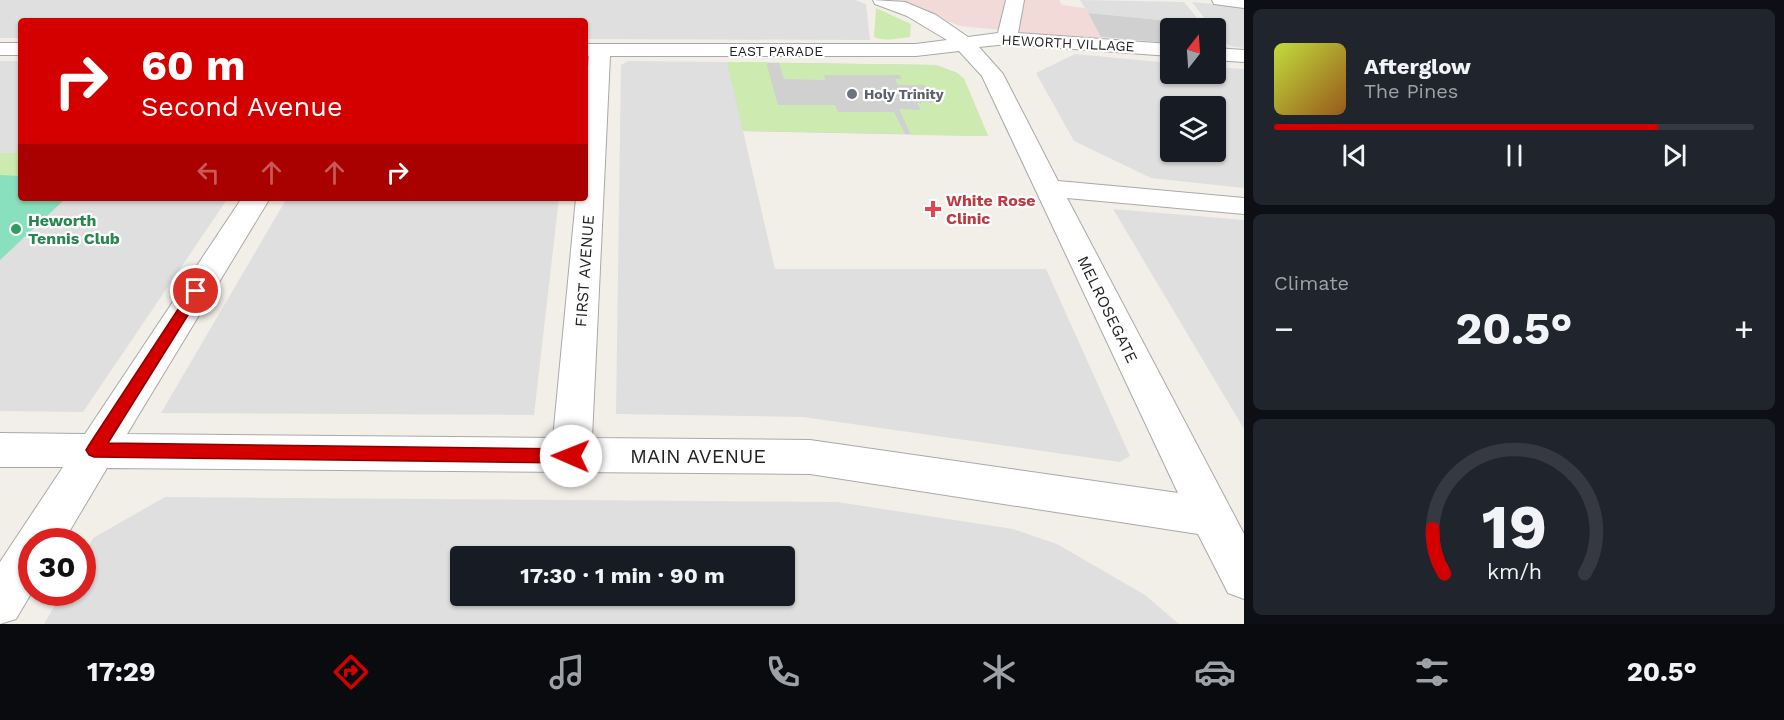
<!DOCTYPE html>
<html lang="en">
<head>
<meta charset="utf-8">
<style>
	:root { --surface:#171b24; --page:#20242c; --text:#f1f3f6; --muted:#9ea1a6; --line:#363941; --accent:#d40000 }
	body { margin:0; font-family:"Work Sans",sans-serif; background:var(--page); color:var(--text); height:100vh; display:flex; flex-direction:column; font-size:22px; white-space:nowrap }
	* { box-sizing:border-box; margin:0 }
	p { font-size:20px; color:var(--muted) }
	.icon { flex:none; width:33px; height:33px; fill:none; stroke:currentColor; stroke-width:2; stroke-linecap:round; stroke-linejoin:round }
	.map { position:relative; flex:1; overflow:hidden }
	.drawer { display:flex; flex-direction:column; gap:9px; padding:9px; background:#0d0f14; width:540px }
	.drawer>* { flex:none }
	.banner { position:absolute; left:18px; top:18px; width:570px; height:183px; border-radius:6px; box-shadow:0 2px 4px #0004; background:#d40000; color:#fff; overflow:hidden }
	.needle { width:39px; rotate:17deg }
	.controls { position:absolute; left:1160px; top:18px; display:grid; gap:12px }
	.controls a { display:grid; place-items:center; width:66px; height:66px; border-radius:6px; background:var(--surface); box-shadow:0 2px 4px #0004; font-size:30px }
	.speed { position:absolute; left:18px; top:528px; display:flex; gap:12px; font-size:30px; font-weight:700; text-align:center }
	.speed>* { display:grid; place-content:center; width:78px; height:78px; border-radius:50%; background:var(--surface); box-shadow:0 2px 4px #0004; line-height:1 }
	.speed .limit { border:9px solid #d22; background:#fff; color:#111 }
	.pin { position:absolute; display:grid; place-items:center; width:51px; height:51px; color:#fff; margin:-26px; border:3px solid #fff; border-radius:50%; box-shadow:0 2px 6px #0007 }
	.me { position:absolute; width:66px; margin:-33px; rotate:271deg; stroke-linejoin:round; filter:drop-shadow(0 0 4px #0008) }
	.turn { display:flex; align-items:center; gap:21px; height:126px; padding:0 24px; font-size:27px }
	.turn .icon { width:78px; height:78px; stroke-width:2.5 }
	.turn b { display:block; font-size:42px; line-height:51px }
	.lanes { display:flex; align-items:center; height:57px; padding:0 24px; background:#0003; justify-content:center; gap:30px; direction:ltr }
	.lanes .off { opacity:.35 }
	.big { font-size:45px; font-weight:700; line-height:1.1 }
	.drawer .tile { flex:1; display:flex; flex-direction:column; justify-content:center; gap:9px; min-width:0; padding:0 21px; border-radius:9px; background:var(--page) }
	.drawer .dial { align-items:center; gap:0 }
	.dial svg { height:156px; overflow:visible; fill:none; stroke:var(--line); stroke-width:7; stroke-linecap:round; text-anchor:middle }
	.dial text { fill:var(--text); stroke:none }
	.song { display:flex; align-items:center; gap:18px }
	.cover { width:72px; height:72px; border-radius:9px; background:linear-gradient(135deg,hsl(70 70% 55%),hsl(30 70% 35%)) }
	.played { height:6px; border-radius:3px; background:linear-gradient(90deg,var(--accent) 80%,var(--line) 80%) }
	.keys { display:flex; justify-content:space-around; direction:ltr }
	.heat { display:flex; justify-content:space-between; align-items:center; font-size:33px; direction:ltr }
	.trip { position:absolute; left:450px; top:546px; width:345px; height:60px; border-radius:6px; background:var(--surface); box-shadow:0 2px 4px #0004; font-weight:700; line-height:60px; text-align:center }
	.tab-bar { display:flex; height:96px; justify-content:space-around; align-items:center; background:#090b0e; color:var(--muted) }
	.tab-bar .icon { width:42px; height:42px }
	.tab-bar .current { color:var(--accent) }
	.tab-bar b { font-size:27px; color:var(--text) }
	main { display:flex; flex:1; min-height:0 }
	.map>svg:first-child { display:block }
	.residential { fill:#e0dfdf; fill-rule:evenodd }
	.commercial { fill:#f2dad9 }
	.religious { fill:#d0d0d0 }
	.grass { fill:#cdebb0 }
	.pitch { fill:#88e0be }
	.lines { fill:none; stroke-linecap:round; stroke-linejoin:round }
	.minor-casing { stroke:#a9a9a9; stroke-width:2 }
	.minor { fill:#fff; fill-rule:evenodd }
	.route { fill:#d40000; stroke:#8a0000; stroke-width:1.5 }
	.worship-dot { fill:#6b7280; stroke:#fff; stroke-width:2 }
	.health-dot { fill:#e0444e; stroke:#fff; stroke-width:2 }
	.leisure-dot { fill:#2e9e5b; stroke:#fff; stroke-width:2 }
	.labels { text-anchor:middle; stroke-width:4.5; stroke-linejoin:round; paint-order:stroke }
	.far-street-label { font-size:14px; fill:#222; stroke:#fff }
	.far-worship-label { font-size:14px; font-weight:bold; fill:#5b616d; stroke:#fff; text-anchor:start }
	.health-label { font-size:16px; font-weight:bold; fill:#be3a42; stroke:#fff; text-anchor:start }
	.leisure-label { font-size:16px; font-weight:bold; fill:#27864d; stroke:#fff; text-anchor:start }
	.street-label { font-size:16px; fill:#222; stroke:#fff }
	.near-street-label { font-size:20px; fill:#222; stroke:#fff }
</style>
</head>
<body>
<main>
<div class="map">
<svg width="1244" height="624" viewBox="0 0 1244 624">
	<rect width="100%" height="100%" fill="#f2efe9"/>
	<path class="residential" d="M0 0H855L866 4 870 40 585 39V21H21V38H0Z
		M1080 0 1184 2 1202 24 1088 13Z
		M1192 2 1244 7V48L1230 46 1218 37 1215 28H1212Z
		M1075 54 1170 63V74H1215V67L1244 69V188L1151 178 1074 141 1036 73ZM1170 106H1215V152H1170Z
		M0 61H21V198H228L83 412 0 411Z
		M628 61 727 62 775 269H1046L1130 456 1120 462 803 417 616 414 621 65Z
		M287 198H559L534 415 161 413Z
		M1113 209 1244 220V429Z
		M165 497 837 502 1013 529 1057 544 1145 595 1179 624H44L62 593 82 592 83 557 93 538ZM460 556H784V596H460Z"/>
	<path class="commercial" d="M895 0H1059L1062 5 1085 8 1103 40 960 26Z"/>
	<path class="religious" d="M1088 13 1202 24 1205 28H1170V43L1101 37Z
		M727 62 936 65 957 73 964 79 988 136 743 131Z"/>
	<path class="grass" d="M876 8 911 24 910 37C898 38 885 42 874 37Z
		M727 62H766L778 105H835L838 112H894L905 134 743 131Z
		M779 63 936 65 957 73 964 79 988 136 911 135 899 109 921 110 917 103 936 102 925 85H898L895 79H902L900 75H824L825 80 784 79Z
		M0 153H21V198H66L0 260Z"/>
	<path class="pitch" d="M0 175 21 176V198H66L0 260Z"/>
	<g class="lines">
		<g class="minor-casing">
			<path id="minor" d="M873 0 905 2 936 15 968 37 998 33 1006 0H1024L1018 33 1170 44V56L1007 44 979 47 1003 74 1058 181 1244 198V214L1067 198 1244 534V599L1228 593 1198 534 810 474 107 468 63 542H32V592L16 619 0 624V562L63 467H0V433L85 434 242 198H270L127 434 553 438 576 198H585V99L589 56H585V44H916L947 40 907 16 875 4ZM959 51 982 76 1178 493 810 440 592 438 610 56H916Z
				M1212 0H1244V8L1214 4Z
				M0 43H21V55H0Z
				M1215 48 1244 50V62L1215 60Z"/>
		</g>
		<use href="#minor" class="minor"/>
	</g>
	<path class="route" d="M196 287 203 291 108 443 571 449 577 451 579 456 577 461 571 463 94 457 89 455 86 450 89 445 192 288Z"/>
	<circle class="worship-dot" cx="852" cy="94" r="6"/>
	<path class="health-dot" d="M930 200h6v6h6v6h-6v6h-6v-6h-6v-6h6z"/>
	<circle class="leisure-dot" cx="16" cy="229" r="6"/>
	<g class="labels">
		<g class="far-street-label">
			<text transform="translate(1068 43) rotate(3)" y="5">HEWORTH VILLAGE</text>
			<text x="776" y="56">EAST PARADE</text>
		</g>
		<g class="far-worship-label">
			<text x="864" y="99">Holy Trinity</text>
		</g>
		<g class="health-label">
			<text x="946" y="206">White Rose<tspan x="946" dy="18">Clinic</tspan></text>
		</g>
		<g class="leisure-label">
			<text x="28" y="226">Heworth<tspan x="28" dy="18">Tennis Club</tspan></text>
		</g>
		<g class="street-label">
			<text transform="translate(584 271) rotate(-86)" y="6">FIRST AVENUE</text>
			<text transform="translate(1108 309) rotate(64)" y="6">MELROSEGATE</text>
		</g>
		<g class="near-street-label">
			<text x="698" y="463">MAIN AVENUE</text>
		</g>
	</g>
</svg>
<div class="controls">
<a><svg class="needle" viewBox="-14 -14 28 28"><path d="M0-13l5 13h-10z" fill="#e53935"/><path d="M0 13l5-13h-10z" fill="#9ea1a6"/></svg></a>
<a><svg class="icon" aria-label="layers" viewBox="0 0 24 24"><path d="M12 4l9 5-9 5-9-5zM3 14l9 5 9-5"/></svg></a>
</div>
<div class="speed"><div class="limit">30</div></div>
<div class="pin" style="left:196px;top:291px;background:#d93025"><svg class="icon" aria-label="arrive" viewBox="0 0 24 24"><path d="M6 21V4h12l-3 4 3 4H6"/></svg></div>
<svg class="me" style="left:571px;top:456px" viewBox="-20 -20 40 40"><circle r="19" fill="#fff"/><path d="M0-13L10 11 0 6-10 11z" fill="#d40000"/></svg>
<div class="trip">17:30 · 1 min · 90 m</div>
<div class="banner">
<div class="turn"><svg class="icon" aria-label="right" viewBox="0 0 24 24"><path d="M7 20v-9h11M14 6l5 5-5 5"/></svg><div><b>60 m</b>Second Avenue</div></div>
<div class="lanes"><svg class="icon off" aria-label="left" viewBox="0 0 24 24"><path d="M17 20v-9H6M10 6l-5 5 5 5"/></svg><svg class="icon off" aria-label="ahead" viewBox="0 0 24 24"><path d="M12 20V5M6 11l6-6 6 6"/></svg><svg class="icon off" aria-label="ahead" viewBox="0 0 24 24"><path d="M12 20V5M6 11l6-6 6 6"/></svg><svg class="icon" aria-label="right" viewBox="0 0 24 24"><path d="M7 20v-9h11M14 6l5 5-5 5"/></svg></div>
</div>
</div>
<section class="drawer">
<div class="tile">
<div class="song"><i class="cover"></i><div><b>Afterglow</b><p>The Pines</p></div></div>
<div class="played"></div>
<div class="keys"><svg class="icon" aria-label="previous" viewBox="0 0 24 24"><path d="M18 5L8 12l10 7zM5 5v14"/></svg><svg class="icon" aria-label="pause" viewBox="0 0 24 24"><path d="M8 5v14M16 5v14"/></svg><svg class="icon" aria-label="next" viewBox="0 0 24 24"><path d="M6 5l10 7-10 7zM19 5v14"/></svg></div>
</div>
<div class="tile"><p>Climate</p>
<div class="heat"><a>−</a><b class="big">20.5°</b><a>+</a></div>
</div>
<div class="tile dial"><svg viewBox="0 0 100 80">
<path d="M14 69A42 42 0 1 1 86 69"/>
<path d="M14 69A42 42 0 0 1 8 46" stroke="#d40000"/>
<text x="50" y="56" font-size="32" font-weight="700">19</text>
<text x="50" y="72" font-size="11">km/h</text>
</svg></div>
</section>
</main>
<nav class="tab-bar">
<b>17:29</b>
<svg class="icon current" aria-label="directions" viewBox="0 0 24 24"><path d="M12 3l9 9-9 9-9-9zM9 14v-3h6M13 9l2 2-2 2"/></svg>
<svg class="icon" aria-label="music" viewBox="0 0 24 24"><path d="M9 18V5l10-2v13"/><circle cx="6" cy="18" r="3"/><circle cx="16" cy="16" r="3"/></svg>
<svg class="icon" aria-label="phone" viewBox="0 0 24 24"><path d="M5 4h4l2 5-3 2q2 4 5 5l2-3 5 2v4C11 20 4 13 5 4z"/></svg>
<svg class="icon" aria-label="climate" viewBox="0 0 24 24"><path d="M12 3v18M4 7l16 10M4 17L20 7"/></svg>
<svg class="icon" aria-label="car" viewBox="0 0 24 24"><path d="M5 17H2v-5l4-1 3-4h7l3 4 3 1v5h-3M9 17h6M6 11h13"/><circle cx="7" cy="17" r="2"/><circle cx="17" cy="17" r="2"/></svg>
<svg class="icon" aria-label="filters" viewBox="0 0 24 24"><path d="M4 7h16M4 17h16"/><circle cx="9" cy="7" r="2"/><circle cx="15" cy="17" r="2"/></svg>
<b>20.5°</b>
</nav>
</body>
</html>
